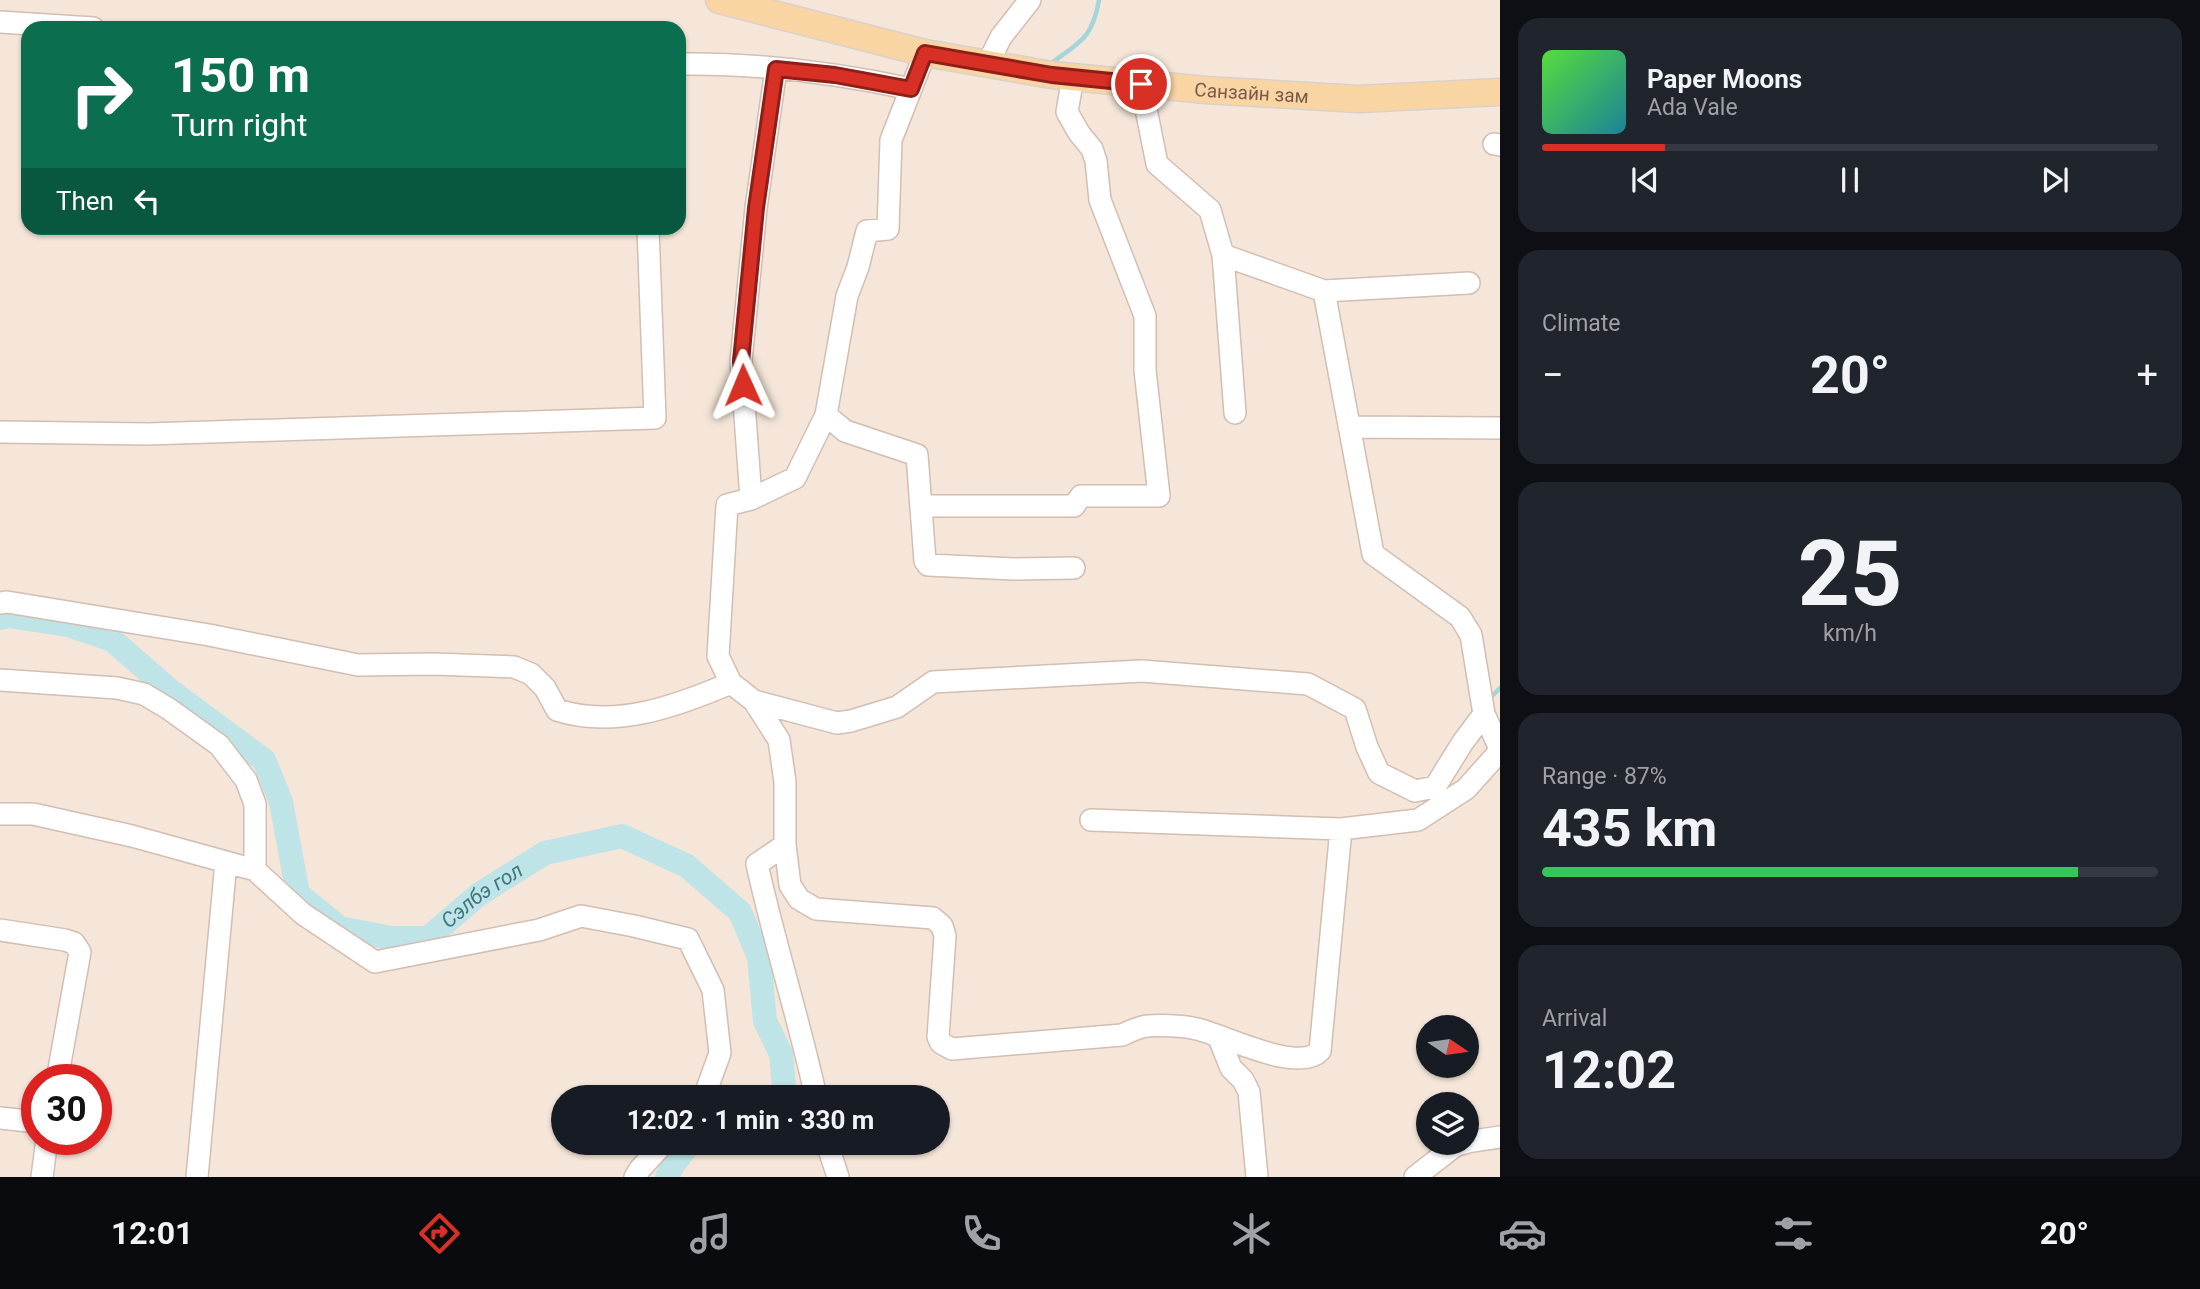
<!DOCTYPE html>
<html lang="en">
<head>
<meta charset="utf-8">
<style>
	:root { --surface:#171b24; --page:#20242c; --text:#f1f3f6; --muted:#9ea1a6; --line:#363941; --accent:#d93025 }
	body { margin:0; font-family:Roboto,sans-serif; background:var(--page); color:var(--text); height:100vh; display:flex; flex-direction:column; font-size:26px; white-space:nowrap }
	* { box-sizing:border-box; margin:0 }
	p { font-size:23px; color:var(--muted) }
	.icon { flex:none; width:38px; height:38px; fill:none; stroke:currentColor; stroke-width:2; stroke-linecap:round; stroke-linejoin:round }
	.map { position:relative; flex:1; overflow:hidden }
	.details { display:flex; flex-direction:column; gap:18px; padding:18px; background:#0d0f14; width:700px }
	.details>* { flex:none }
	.banner { position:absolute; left:21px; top:21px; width:665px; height:214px; border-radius:21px; box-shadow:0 2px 5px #0004; background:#0b6e4f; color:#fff; overflow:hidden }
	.needle { width:46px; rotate:103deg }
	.tools { position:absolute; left:1416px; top:1015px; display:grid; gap:14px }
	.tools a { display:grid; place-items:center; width:63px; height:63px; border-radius:50%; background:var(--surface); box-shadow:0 2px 5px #0004; font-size:35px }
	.speed { position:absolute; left:21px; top:1064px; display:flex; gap:14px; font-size:35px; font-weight:700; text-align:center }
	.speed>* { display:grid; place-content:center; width:91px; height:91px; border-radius:50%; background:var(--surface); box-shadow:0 2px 5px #0004; line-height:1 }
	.speed .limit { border:10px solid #d22; background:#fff; color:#111 }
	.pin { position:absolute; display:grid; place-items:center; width:60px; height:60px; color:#fff; margin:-30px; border:4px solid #fff; border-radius:50%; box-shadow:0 2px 7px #0007 }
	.me { position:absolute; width:77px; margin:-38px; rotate:359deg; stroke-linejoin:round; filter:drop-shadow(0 0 5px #0008) }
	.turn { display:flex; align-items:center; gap:24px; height:147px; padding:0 35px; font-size:32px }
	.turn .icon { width:91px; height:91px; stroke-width:2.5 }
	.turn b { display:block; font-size:49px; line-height:60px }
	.then { display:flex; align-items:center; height:66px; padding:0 35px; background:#0003; gap:14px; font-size:26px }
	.big { font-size:52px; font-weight:700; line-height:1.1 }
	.details .tile { flex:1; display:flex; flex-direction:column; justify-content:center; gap:10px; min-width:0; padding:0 24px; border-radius:21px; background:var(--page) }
	.details .dial { align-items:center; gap:0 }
	.dial b { font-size:91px; line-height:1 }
	.song { display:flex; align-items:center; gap:21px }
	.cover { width:84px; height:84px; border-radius:10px; background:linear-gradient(135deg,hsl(110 70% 55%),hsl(190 70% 35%)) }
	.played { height:7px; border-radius:4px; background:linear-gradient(90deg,var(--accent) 20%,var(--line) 20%) }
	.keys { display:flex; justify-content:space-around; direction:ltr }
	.heat { display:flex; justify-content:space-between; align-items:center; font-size:38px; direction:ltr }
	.charge { height:10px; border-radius:5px; background:linear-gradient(90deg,#34c759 87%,var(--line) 0) }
	.trip { position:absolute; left:551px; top:1085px; width:399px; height:70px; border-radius:35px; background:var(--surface); box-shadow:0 2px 5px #0004; font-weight:700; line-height:70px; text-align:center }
	.tab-bar { display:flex; height:112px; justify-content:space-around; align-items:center; background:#090b0e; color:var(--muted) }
	.tab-bar .icon { width:49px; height:49px }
	.tab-bar .selected { color:var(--accent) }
	.tab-bar b { font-size:32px; color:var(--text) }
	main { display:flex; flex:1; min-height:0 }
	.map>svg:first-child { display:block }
	.residential { fill:#f5e6d9; fill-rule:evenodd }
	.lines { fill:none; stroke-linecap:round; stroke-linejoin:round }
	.stream { stroke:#a4d5d9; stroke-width:4.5 }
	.river { stroke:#bee4e7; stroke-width:24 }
	.minor-casing { stroke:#d2beb2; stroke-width:24 }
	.major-casing { stroke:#d9d1cd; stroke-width:29 }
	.minor { stroke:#fff; stroke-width:21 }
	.major { stroke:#fad5a4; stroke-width:26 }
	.route-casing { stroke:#8d1f18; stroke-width:18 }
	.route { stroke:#d93025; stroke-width:12 }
	.labels { text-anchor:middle; stroke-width:5; stroke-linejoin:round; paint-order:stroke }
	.street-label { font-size:19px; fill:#795a4d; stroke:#fff9f2 }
	.water-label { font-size:21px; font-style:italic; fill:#40777e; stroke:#fff9f2 }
</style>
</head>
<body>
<main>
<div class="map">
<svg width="1500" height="1177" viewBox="0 0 1500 1177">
	<rect width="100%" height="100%" fill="#fdf5eb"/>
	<path class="residential" d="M0 0H1500V1177H0ZM28 28H679V228H28ZM1428 1027H1466V1066H1428ZM37 1080H96V1139H37ZM564 1097H938V1143H564ZM1428 1104H1466V1143H1428Z"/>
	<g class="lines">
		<path class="stream" d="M1049 65C1079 42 1092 40 1099 0
			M1489 699 1500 688"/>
		<g class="river">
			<path id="s1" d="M0 618 8 616 68 625 112 640 172 692 264 760 281 802 298 894 340 928 391 938H428L478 895 545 853 622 836 687 866 740 912 759 957 765 1021 781 1054 785 1097"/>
			<path d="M667 1177 673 1165 690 1143"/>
		</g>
		<g class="minor-casing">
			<path id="minor" d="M0 22 93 28
				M679 64C756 63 836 73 911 89L925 53
				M987 65 1001 37 1030 0
				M1141 84 1157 164 1210 210 1223 255 1235 413
				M1494 144 1500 145
				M1223 255 1324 291 1373 554 1460 617 1471 635 1484 714 1500 749
				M1324 291 1469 283
				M826 415 845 431 917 455 925 561 928 565 1014 569 1074 568
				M1349 427 1500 428
				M0 432 148 434 655 418 648 228
				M751 499 741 361 756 208 776 69
				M921 506H1074L1081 496H1159L1145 370V316L1100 200 1096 161 1092 149 1079 133 1067 112 1073 77
				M0 603 7 602 209 635 358 665 434 664 514 667 531 674 545 688 557 710C615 729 677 706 731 683L718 656 727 505 751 499 795 478 826 415 847 296 858 267 867 231 888 229 891 140 911 89
				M0 680 117 688 144 694 169 709 219 745 246 780 255 804V870
				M731 683 754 701 779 740 785 782V845L790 885 799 899 816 909 933 918 942 926 945 936 938 1037 941 1043 952 1049 1122 1035C1128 1032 1135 1029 1142 1027 1153 1024 1186 1026 1197 1029 1224 1035 1298 1074 1320 1051L1341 829
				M754 701 837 723 851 721 897 707 933 682 1142 671 1308 684 1355 709 1367 747 1379 773 1415 791 1435 787 1463 742 1484 714
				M0 814H33L132 836 255 870 303 914 375 962 539 930 581 916 634 926 688 939 713 990 720 1053 704 1097
				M1091 820 1341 829 1418 820 1466 789 1500 751
				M785 845 757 864C774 942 799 1019 816 1097
				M0 930 65 940 74 943 80 952 57 1080
				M1219 1038 1231 1068 1243 1080 1249 1092 1257 1177
				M0 1118 37 1122
				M1466 1142 1500 1137
				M827 1143 838 1177
				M42 1177 47 1139
				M197 1177 226 862
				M635 1177 640 1169 664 1143
				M1415 1177 1456 1145 1465 1143"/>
		</g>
		<g class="major-casing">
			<g id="major">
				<path id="s2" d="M719 0 925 53 1052 75 1206 90 1359 99 1500 92"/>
			</g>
		</g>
		<use href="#minor" class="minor"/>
		<use href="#major" class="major"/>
	</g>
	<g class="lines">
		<g class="route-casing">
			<path id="route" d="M743 385 741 361 756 208 776 69 835 75 911 89 925 53 1052 75 1141 84"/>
		</g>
		<use href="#route" class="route"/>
	</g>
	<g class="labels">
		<g class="street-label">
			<text dy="7" stroke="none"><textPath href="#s2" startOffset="542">Санзайн зам</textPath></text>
		</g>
		<g class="water-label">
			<text dy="7" stroke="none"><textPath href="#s1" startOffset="660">Сэлбэ гол</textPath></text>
		</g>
	</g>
</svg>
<div class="tools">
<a><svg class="needle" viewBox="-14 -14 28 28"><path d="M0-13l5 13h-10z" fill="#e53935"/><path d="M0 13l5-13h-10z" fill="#9ea1a6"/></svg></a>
<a><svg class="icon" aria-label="layers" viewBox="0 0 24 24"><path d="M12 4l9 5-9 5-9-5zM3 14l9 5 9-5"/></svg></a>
</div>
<div class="speed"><div class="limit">30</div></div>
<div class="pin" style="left:1141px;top:84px;background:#d93025"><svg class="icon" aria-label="arrive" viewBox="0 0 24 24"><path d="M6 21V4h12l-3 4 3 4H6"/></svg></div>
<svg class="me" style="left:743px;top:385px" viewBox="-20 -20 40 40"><path d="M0-17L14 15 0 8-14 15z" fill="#d93025" stroke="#fff" stroke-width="4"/></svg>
<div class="trip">12:02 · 1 min · 330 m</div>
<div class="banner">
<div class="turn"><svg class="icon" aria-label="right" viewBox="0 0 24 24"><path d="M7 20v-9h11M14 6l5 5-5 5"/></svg><div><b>150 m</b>Turn right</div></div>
<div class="then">Then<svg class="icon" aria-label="left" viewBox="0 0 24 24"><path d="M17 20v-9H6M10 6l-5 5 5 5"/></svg></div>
</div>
</div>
<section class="details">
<div class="tile">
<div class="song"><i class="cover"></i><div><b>Paper Moons</b><p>Ada Vale</p></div></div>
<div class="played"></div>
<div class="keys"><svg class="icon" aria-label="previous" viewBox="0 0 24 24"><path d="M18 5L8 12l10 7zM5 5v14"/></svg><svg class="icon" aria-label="pause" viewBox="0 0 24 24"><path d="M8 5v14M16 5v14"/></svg><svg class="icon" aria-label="next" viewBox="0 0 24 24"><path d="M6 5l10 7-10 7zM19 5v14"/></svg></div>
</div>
<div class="tile"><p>Climate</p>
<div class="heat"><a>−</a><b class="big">20°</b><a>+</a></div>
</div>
<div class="tile dial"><b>25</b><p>km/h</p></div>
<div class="tile"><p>Range · 87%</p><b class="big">435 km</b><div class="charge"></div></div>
<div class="tile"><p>Arrival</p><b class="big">12:02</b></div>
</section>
</main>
<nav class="tab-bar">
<b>12:01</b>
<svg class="icon selected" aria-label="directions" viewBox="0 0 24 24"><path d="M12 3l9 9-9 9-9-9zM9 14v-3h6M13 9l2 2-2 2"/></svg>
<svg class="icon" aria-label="music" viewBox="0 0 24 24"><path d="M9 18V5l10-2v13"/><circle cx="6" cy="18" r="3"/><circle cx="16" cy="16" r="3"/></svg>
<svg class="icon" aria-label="phone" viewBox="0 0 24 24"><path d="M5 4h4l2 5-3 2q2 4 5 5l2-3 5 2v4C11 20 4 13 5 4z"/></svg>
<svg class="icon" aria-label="climate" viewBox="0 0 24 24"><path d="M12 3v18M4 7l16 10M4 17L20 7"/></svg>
<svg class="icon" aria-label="car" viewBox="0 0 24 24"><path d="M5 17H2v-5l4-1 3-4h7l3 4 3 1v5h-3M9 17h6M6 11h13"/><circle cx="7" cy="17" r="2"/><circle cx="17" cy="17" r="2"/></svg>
<svg class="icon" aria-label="filters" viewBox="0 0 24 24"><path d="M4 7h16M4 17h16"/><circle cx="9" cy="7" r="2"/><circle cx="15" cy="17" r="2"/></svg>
<b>20°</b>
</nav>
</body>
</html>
